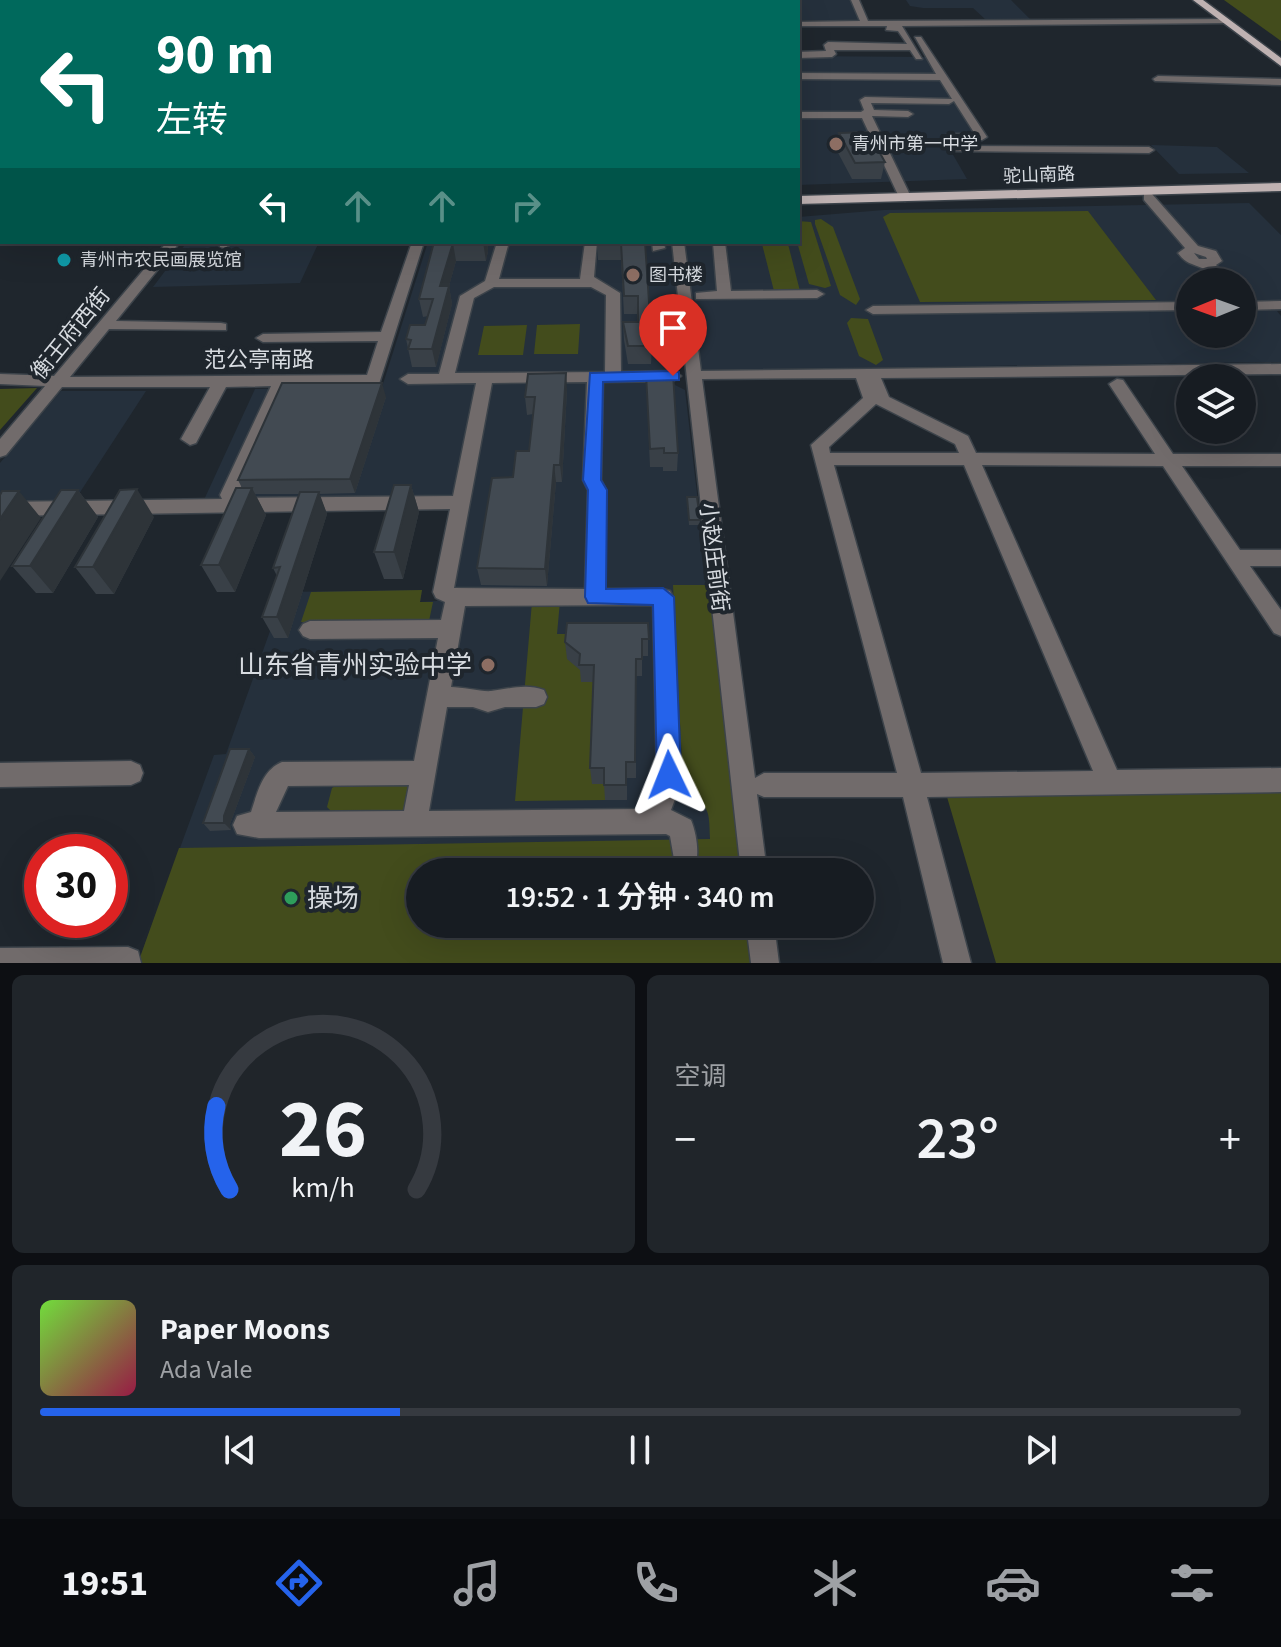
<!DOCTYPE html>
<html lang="zh">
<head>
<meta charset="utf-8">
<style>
	:root { --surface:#171c22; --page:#20252a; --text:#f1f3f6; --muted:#9ea1a5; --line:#363a40; --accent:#2563eb }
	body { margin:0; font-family:"Source Sans 3","Noto Sans SC",sans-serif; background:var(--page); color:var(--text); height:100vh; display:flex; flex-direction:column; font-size:30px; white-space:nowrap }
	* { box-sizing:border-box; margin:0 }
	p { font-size:26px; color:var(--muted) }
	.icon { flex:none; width:44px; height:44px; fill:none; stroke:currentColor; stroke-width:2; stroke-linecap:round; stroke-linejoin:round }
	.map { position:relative; height:963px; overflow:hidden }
	.drawer { display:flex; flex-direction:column; gap:12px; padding:12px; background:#0d0f13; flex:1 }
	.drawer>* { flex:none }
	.guide { position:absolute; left:0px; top:0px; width:800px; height:244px; box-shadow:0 8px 32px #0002,0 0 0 2px var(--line); background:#00695c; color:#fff; overflow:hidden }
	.needle { width:52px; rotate:269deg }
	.fabs { position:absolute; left:1176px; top:268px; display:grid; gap:16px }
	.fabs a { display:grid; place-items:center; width:80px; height:80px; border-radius:50%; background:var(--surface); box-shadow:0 8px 32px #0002,0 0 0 2px var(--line); font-size:40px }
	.speed { position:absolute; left:24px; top:834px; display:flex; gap:16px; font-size:40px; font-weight:700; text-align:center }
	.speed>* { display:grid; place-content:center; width:104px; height:104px; border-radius:50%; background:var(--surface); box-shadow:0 8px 32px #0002,0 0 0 2px var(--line); line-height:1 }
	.speed .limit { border:12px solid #d22; background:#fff; color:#111 }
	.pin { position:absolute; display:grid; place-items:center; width:68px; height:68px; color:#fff; margin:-82px -34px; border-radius:50% 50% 50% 0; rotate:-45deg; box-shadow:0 0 8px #0007 }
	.pin .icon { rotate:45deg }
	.me { position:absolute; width:88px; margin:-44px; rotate:358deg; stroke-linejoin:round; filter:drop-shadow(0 0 6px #0008) }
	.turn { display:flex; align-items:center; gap:28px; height:168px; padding:0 24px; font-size:36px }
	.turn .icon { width:104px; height:104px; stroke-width:2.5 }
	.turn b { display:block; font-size:56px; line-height:68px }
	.lanes { display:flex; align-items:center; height:76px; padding:0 24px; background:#0003; justify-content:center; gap:40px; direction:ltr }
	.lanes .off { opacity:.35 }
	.big { font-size:60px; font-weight:600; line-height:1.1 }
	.drawer .card { flex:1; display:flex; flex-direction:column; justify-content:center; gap:12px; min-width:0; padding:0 28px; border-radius:12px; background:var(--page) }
	.drawer .dial { align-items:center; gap:0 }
	.dial svg { height:208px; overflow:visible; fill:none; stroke:var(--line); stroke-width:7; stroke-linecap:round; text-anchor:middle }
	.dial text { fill:var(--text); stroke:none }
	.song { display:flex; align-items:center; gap:24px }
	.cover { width:96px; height:96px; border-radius:12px; background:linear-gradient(135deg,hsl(100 70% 55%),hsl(340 70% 35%)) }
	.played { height:8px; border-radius:4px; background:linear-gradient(90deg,var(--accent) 30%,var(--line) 30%) }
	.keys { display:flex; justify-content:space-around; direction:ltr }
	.heat { display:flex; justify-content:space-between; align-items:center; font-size:44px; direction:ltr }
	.drawer .tiles { flex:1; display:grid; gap:12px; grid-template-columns:1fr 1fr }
	.card:last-child { grid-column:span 2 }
	.trip { position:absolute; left:406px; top:858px; width:468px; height:80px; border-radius:40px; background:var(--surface); box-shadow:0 8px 32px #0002,0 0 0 2px var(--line); font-weight:600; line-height:80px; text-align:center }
	.tab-bar { display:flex; height:128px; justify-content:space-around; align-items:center; background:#090b0e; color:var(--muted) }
	.tab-bar .icon { width:56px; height:56px }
	.tab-bar .on { color:var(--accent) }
	.tab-bar b { font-size:36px; color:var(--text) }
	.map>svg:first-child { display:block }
	.built { fill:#25303c; fill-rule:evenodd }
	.green { fill:#434c1c }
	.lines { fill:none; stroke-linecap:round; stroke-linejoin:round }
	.minor-casing { stroke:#3c434a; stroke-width:3 }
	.major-casing { stroke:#3c434a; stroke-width:3 }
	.minor { fill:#716b6b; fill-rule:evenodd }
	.major { fill:#bfb2b2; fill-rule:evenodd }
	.wall { fill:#394047 }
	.shaded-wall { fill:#2e3439 }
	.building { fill:#424a52; stroke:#2e3439; stroke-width:2 }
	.route { fill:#2563eb; stroke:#184099; stroke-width:2 }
	.education-dot { fill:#8d6e63; stroke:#1f262d; stroke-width:3 }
	.culture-dot { fill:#0f9aa8; stroke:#1f262d; stroke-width:3 }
	.leisure-dot { fill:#2e9e5b; stroke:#1f262d; stroke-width:3 }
	.labels { text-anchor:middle; stroke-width:8; stroke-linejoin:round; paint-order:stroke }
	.far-poi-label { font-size:18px; fill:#d7dbe0; stroke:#1f262d; text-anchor:start }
	.far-street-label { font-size:18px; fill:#d7dbe0; stroke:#1f262d }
	.street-label { font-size:22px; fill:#d7dbe0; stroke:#1f262d }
	.near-poi-label { font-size:26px; fill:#d7dbe0; stroke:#1f262d; text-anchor:end }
</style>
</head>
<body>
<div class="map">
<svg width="1281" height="963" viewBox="0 0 1281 963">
	<rect width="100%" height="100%" fill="#1f262d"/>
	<path class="built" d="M655 0H852L860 20H798V2Z
		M906 0H1011L1031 20H986L973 8H923L910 6Z
		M798 56 925 57 974 134H941L967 179 798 185Z
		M1151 145 1217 147 1249 173 1179 174Z
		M1249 203 1281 235V311H1277L1281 316V362L700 370 698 366 684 242H798V217L884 210ZM1190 282H1242V334H1190Z
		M187 242H319L300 283 153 287Z
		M428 242H672L682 355 669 367 671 383 685 390 741 872H420V924L138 963 214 755 226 754 284 592 422 590 420 602 437 601 457 498 203 502 255 389 382 387Z
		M61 391H146L73 503 0 504V463Z"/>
	<path class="green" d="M1224 0H1281V41Z
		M1088 211 1156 300 920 302 883 217 890 213Z
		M821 219 833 227 860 299 856 305 840 295 815 224V220Z
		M798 221 811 222 831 286 825 288 809 284 797 242Z
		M762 244H788L800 291H774Z
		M851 318 868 319 883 360 876 365 859 356 847 323Z
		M580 324 578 354H534L537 325Z
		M527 325 523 355H478L484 326Z
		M37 388 0 430V389Z
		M673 585H709L741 872H420V924H747L751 963H138L179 848 710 839C709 805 709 810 685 790L683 781Z
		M422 590 420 602H433L429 621 301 622 311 592Z
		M560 601 557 634H580L596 682 592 784H605V800L515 801 532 602Z
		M342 781H418L412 813H333L327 807 332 788Z
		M1281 788V963H996L947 797Z"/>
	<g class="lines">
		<g class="minor-casing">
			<path id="minor" d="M2 0H11L2 4Z
				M196 0H259L193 2Z
				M276 0H319L316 2Z
				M336 0H368L365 2Z
				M558 0H566L557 2Z
				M648 0H656V2H648Z
				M851 0H859L868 21 1226 19 1230 21 1226 23 902 26 922 59H916L910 50H834L836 54 832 57 798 58V52L826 51 824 45 828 42 907 44 898 31 886 30 887 26H798V22L860 21Z
				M0 22H2V26H0Z
				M915 37H921L987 137 982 140 944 139 943 137 948 134H975L954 101 949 104 871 103 874 110 908 111 913 114 908 117 872 116 911 197 905 201 899 197 862 118H798V112H861L864 110 860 100 865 97 952 99 940 80 798 79V73L936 74Z
				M0 40H2V46H0Z
				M1158 76 1281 79V85L1155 81 1153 79Z
				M959 146 1149 147 1154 150 1149 153 955 151 954 149Z
				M1144 194H1152L1198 246 1216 251 1222 261 1216 265 1232 282H1217C1213 277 1208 270 1202 268 1191 263 1186 264 1178 253L1185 248 1144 200ZM1194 253 1206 257 1207 259H1199Z
				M167 242H180L116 321 221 323 226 324V330L109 329 70 377 367 375 378 341 263 342 256 338 263 334 381 332 412 242H424L379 384 287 386 236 498 453 496 476 383 408 384 400 379 408 374H439L460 296 485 281 497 242H509L499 279H580L585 242H597L594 277 620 293 621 372 673 371 681 376 673 381 603 382 601 480 606 490 605 589H663L670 591 673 597 681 783 671 810 691 820C697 835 700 856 694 871H676L670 836 666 834 259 838 237 834 233 825 237 816 251 812C257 794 262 770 282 762L414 761 438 638 310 639 303 636 299 630 303 624 310 621 441 620 445 602 436 598 433 592 450 509 0 516V502L222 499 220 495 271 386 226 387 196 443 190 445 181 439 210 387H62L6 455 0 457V439L45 386 0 384V374L54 376ZM494 287H591L606 295 605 372 455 373 474 298ZM587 382 583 480 588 490 585 589 454 588 492 383ZM653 605 657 783 650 799 641 809 429 811 447 707H473L488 712 505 707H536L544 704 547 697 544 690C526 683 509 689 491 691 483 692 462 687 451 687L465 606ZM409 785 404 811 276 812 288 786Z
				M220 242H233L225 248 220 247Z
				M652 242H664L665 248 653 251Z
				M672 242H684L701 371 1281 364V374L881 378 889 397 968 436 976 453 1155 454 1109 384 1117 379 1123 380 1173 454H1281V466H1182L1240 550H1281V566H1250L1281 610V636L1274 633 1163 466 982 465 1117 770 1281 768V792L927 797 971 963H943L903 797H764L757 794 767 872H741ZM856 378 863 398 811 445 897 773H764L755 778 702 379ZM876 404 955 444 959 453H830L829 447ZM834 465H964L1093 771 921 773Z
				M725 242 731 291 817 290 824 294 817 298 696 299V293L717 291 713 243Z
				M1281 301V309L1242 310V302Z
				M1190 302V310L873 314 866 310 873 306Z
				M131 761 140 765 143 773 140 781 131 785 0 787V763Z
				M746 924H774L779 963H751Z
				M128 947 138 951 141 963H0V948Z"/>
		</g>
		<g class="major-casing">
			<path id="major" d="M1193 0H1203L1281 58V66Z
				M0 69H2L0 77Z
				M1281 183V191L798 204V196Z
				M0 214H2V222H0Z"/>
		</g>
		<use href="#minor" class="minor"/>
		<use href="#major" class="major"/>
	</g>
	<path class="wall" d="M449 0H511L510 2H449Z
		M839 133 885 162 881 179H852L836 149Z
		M434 242H487L488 251 486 261H456L449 286 452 304 436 367H412L406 339 425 325 428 316 423 317 419 299Z
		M598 242H645L652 346 651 364H628L624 340 623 322H638V314H624L621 260H598Z
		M646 374 678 453 677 471H663V467H650Z
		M567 390 562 482H556L547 586 481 585 477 568 529 451 533 414 527 415 525 397Z
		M386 397 355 493 319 494 327 514 288 638H274L262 617 277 576 273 568 300 494H255L266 515 235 592H217L201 565 242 488 238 480Z
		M411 485 419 512 403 579H384L374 552Z
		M78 490 98 517 53 593H36L12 566Z
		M687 497 700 520 699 525H689Z
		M154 517 114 594H96L75 567Z
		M648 623V656H642V676H636V778H627V800H605L604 784H592L590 768 594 682H581L580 670 567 659 565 642Z
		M249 749 255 757 230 824 231 830 210 831 203 823Z"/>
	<path class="shaded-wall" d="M483 242H487L488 251 486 261Z
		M453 243 456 261 449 286 452 304 436 367 432 349 440 286Z
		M566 373 567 390 562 482 560 465Z
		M382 383 386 397 355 493 350 479Z
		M554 465 556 482 547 586 545 569Z
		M411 485 419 512 403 579 394 552Z
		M252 488 266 515 235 592 219 565Z
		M137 489 154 517 114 594 93 567Z
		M78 490 98 517 53 593 30 566Z
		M19 491 41 518 0 581V519Z
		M319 492 327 514 288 638 277 617Z
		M249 749 255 757 230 824 231 830 224 823V816Z"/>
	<path class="building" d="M868 132 885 162 855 163 839 133Z
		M434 242H483V243H453L440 286H449L432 349H408L411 340 406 339 410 325H425L433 299H419Z
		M598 242H645L652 346H628L623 322H638V296H624L621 243Z
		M566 373 560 465H554L545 569 477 568 492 478 513 477 516 451H529L535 397H525L528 374Z
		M673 373 678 453H664V448L650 449 646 374Z
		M282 383H382L350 479 238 480Z
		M394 485H411L394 552H374Z
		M236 488H252L219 565H201Z
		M137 489 93 567H75L120 490Z
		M61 490H78L30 566H12Z
		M2 491H19L0 519V495Z
		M300 492H319L277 617H262L280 567 273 568Z
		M687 497H697L700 520H689Z
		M567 623H648L649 639H642V659H636L635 762H626V785H604V768H590L594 665H579L580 654 565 642Z
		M230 749H249L224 816V823H203Z"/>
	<path class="route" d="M673 371 679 372V380L603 382 601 480 607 490 606 589 663 588 674 597 681 775 678 783 669 787 660 783 657 775 653 605 588 603 585 597 588 490 583 480 590 373Z"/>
	<g class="education-dot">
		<circle cx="836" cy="144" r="8"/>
		<circle cx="633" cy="275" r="8"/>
		<circle cx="488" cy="665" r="8"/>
	</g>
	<circle class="culture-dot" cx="64" cy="260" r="8"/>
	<circle class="leisure-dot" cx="291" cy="898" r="8"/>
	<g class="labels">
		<g class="far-poi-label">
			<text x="852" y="150">青州市第一中学</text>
			<text x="80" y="266">青州市农民画展览馆</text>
			<text x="649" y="281">图书楼</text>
		</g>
		<g class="far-street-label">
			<text transform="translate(1039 175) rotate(-2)" y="6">驼山南路</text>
		</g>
		<g class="street-label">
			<text transform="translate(70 333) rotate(-51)" y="8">衡王府西街</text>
			<text x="259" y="367">范公亭南路</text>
			<text transform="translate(715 557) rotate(83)" y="8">小赵庄前街</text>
		</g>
		<g class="near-poi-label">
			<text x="472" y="674">山东省青州实验中学</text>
			<text x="307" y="907" text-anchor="start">操场</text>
		</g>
	</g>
</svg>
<div class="fabs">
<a><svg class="needle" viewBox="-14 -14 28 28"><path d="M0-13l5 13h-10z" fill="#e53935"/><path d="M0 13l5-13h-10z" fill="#9ea1a5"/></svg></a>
<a><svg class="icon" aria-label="layers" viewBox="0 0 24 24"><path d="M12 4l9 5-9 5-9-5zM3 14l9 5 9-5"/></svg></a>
</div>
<div class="speed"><div class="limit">30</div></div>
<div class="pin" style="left:673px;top:376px;background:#d93025"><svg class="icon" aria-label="arrive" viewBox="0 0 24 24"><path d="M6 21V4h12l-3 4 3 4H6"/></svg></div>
<svg class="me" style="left:669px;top:775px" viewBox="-20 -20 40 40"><path d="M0-17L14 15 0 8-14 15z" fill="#2563eb" stroke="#fff" stroke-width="4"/></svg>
<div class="trip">19:52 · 1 分钟 · 340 m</div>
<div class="guide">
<div class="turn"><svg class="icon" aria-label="left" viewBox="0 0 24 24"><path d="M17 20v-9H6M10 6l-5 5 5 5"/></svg><div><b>90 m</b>左转</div></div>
<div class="lanes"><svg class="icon" aria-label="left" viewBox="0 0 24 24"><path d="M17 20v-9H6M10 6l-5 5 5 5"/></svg><svg class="icon off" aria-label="ahead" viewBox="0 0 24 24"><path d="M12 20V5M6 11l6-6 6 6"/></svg><svg class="icon off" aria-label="ahead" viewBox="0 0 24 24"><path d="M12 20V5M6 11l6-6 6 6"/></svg><svg class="icon off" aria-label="right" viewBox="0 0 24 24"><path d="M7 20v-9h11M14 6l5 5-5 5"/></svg></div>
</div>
</div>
<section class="drawer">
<div class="tiles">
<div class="card dial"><svg viewBox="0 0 100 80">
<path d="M14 69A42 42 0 1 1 86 69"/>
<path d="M14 69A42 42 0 0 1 9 37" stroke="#2563eb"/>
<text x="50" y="56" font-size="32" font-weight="700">26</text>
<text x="50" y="72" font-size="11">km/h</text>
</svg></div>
<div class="card"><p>空调</p>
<div class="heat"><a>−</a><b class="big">23°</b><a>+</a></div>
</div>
<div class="card">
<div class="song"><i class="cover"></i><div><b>Paper Moons</b><p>Ada Vale</p></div></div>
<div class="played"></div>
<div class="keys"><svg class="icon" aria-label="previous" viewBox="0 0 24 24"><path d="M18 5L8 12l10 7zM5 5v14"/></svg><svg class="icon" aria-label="pause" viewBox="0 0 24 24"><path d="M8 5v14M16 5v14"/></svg><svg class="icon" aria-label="next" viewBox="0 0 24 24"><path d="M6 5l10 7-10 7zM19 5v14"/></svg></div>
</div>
</div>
</section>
<nav class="tab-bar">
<b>19:51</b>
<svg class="icon on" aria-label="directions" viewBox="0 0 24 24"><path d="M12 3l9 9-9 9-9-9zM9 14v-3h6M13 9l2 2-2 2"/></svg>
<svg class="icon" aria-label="music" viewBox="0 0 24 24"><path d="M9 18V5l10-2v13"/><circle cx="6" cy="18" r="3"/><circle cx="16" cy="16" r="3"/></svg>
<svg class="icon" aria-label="phone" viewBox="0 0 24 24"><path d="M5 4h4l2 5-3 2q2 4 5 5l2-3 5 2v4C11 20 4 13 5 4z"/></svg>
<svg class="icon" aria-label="climate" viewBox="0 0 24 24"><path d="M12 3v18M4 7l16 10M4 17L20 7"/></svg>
<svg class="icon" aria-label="car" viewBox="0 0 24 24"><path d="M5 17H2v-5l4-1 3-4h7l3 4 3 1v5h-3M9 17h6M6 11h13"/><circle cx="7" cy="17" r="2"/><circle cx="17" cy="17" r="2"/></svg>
<svg class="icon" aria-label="filters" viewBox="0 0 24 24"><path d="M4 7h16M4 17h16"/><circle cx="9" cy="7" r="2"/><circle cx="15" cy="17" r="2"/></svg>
</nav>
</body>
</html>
